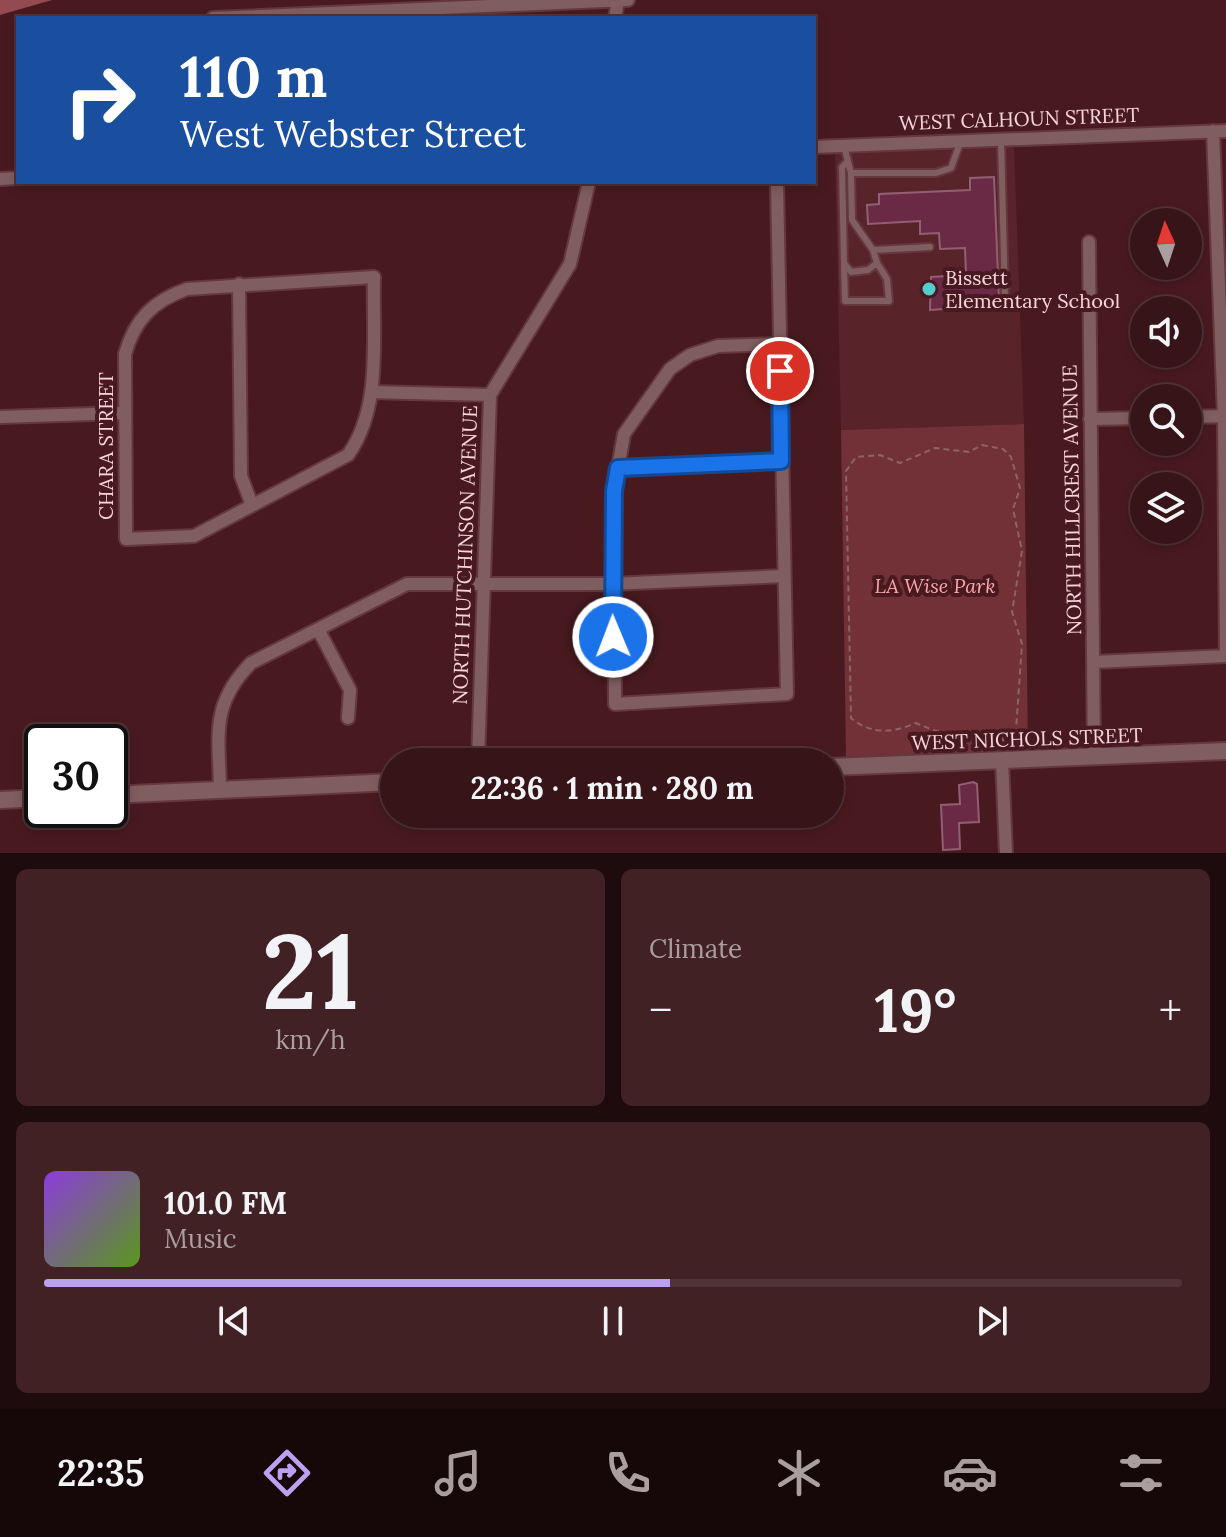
<!DOCTYPE html>
<html lang="en">
<head>
<meta charset="utf-8">
<style>
	:root { --surface:#361417; --page:#412124; --text:#f1f3f6; --muted:#aa9ea1; --line:#503336; --accent:#bca0f2 }
	body { margin:0; font-family:Lora,serif; background:var(--page); color:var(--text); height:100vh; display:flex; flex-direction:column; font-size:30px; white-space:nowrap }
	* { box-sizing:border-box; margin:0 }
	p { font-size:26px; color:var(--muted) }
	.icon { flex:none; width:44px; height:44px; fill:none; stroke:currentColor; stroke-width:2; stroke-linecap:round; stroke-linejoin:round }
	.map { position:relative; height:853px; overflow:hidden }
	.details { display:flex; flex-direction:column; gap:16px; padding:16px; background:#1e0b0d; flex:1 }
	.details>* { flex:none }
	.top-card { position:absolute; left:16px; top:16px; width:800px; height:168px; border-radius:0px; box-shadow:0 4px 12px #0003,0 0 0 2px var(--line); background:#1a4fa0; color:#fff; overflow:hidden }
	.needle { width:52px; rotate:357deg }
	.fabs { position:absolute; left:1130px; top:208px; display:grid; gap:16px }
	.fabs a { display:grid; place-items:center; width:72px; height:72px; border-radius:50%; background:var(--surface); box-shadow:0 4px 12px #0003,0 0 0 2px var(--line); font-size:40px }
	.speed { position:absolute; left:24px; top:724px; display:flex; gap:16px; font-size:40px; font-weight:700; text-align:center }
	.speed>* { display:grid; place-content:center; width:104px; height:104px; border-radius:50%; background:var(--surface); box-shadow:0 4px 12px #0003,0 0 0 2px var(--line); line-height:1 }
	.speed .limit { border:4px solid #111; border-radius:12px; background:#fff; color:#111 }
	.pin { position:absolute; display:grid; place-items:center; width:68px; height:68px; color:#fff; margin:-34px; border:4px solid #fff; border-radius:50%; box-shadow:0 2px 8px #0007 }
	.me { position:absolute; width:88px; margin:-44px; rotate:359deg; stroke-linejoin:round; filter:drop-shadow(0 0 6px #0008) }
	.turn { display:flex; align-items:center; gap:28px; height:168px; padding:0 32px; font-size:36px }
	.turn .icon { width:104px; height:104px; stroke-width:2.5 }
	.turn b { display:block; font-size:56px; line-height:68px }
	.big { font-size:60px; font-weight:700; line-height:1.1 }
	.details .tile { flex:1; display:flex; flex-direction:column; justify-content:center; gap:12px; min-width:0; padding:0 28px; border-radius:12px; background:var(--page) }
	.details .dial { align-items:center; gap:0 }
	.dial b { font-size:104px; line-height:1 }
	.song { display:flex; align-items:center; gap:24px }
	.cover { width:96px; height:96px; border-radius:12px; background:linear-gradient(135deg,hsl(270 70% 55%),hsl(90 70% 35%)) }
	.played { height:8px; border-radius:4px; background:linear-gradient(90deg,var(--accent) 55%,var(--line) 55%) }
	.keys { display:flex; justify-content:space-around; direction:ltr }
	.heat { display:flex; justify-content:space-between; align-items:center; font-size:44px; direction:ltr }
	.details .tiles { flex:1; display:grid; gap:16px; grid-template-columns:1fr 1fr }
	.tile:last-child { grid-column:span 2 }
	.trip { position:absolute; left:380px; top:748px; width:464px; height:80px; border-radius:40px; background:var(--surface); box-shadow:0 4px 12px #0003,0 0 0 2px var(--line); font-weight:700; line-height:80px; text-align:center }
	.dock { display:flex; height:128px; justify-content:space-around; align-items:center; background:#160809; color:var(--muted) }
	.dock .icon { width:56px; height:56px }
	.dock .current { color:var(--accent) }
	.dock b { font-size:36px; color:var(--text) }
	.map>svg:first-child { display:block }
	.built { fill:#59232a }
	.green { fill:#713137 }
	.forest { fill:#944a51 }
	.building { fill:#6a2945; stroke:#925f72; stroke-width:2 }
	.lines { fill:none; stroke-linecap:round; stroke-linejoin:round }
	.service-casing { stroke:#64383c; stroke-width:10 }
	.minor-casing { stroke:#64383c; stroke-width:16 }
	.tertiary-casing { stroke:#64383c; stroke-width:20 }
	.path { stroke:#8c6467; stroke-width:2; stroke-dasharray:6 4; stroke-linecap:butt }
	.service { stroke:#805e60; stroke-width:6 }
	.minor { stroke:#805e60; stroke-width:12 }
	.tertiary { stroke:#805e60; stroke-width:16 }
	.route-casing { stroke:#114b97; stroke-width:20 }
	.route { stroke:#1a73e8; stroke-width:14 }
	.poi-dot { fill:#52cdce; stroke:#481a1f; stroke-width:3 }
	.labels { text-anchor:middle; stroke-width:8; stroke-linejoin:round; paint-order:stroke }
	.street-label { font-size:20px; fill:#f6d6d7; stroke:#481a1f }
	.poi-label { font-size:20px; fill:#f6d6d7; stroke:#481a1f; text-anchor:start }
	.park-label { font-size:20px; font-style:italic; fill:#fba5aa; stroke:#481a1f }
</style>
</head>
<body>
<div class="map">
<svg width="1226" height="853" viewBox="0 0 1226 853">
	<rect width="100%" height="100%" fill="#481a1f"/>
	<path class="built" d="M1014 146 1024 424 841 430 835 153Z"/>
	<path class="green" d="M1024 424 1028 752 846 757 841 430Z"/>
	<path class="forest" d="M0 0H52L0 15Z"/>
	<path class="building" d="M994 177 999 298 960 303V308L930 310 931 277 966 275 965 248 940 249 939 233 920 234V221L868 224 867 205 879 204V194L970 190V178Z
		M973 782 977 784 979 822 959 823 960 849 943 850 941 805 960 804 959 785Z"/>
	<g class="lines">
		<g class="service-casing">
			<path id="service" d="M1001 140 1005 298
				M844 146 851 173 852 220 873 250 877 263 868 270 851 272 844 263 842 167 846 163
				M851 173H936L951 168 960 143
				M873 250 930 247
				M844 266 845 301H889L887 279 877 263"/>
		</g>
		<g class="minor-casing">
			<path id="minor" d="M213 18 628 0
				M615 18 618 0
				M1213 131 1224 416 1226 656
				M814 147 1226 131
				M0 179 18 178
				M777 182 780 337V344L787 694 615 704 614 491 624 434 670 369 690 355 718 346 780 344
				M1089 242 1094 756
				M374 277C372 335 383 406 348 455L194 536 126 539 125 354C135 319 153 301 187 289Z
				M239 284 241 476 252 505
				M371 392 490 395
				M0 417 123 413
				M1188 417 1226 416
				M1090 419 1144 418
				M618 468 781 461
				M318 629 350 690 348 718
				M1094 662 1226 656
				M1002 760 1006 853
				M478 762 490 395 570 264 589 182
				M220 790C219 735 210 705 251 663L407 584H612L784 576"/>
		</g>
		<g class="tertiary-casing">
			<path id="tertiary" d="M830 767 1226 751
				M110 795 394 782
				M0 800 42 798"/>
		</g>
		<path class="path" d="M982 445 1003 449 1011 457 1020 488 1013 509 1022 551 1012 612 1022 644 1016 730C974 740 954 740 916 723 893 733 871 735 851 718L846 471 856 457 880 455 900 463 935 448 969 452Z
			M1003 735V748"/>
		<use href="#service" class="service"/>
		<use href="#minor" class="minor"/>
		<use href="#tertiary" class="tertiary"/>
	</g>
	<g class="lines">
		<g class="route-casing">
			<path id="route" d="M613 637 614 491 618 468 781 461 780 371"/>
		</g>
		<use href="#route" class="route"/>
	</g>
	<circle class="poi-dot" cx="929" cy="289" r="8"/>
	<g class="labels">
		<g class="street-label">
			<text transform="translate(1019 119) rotate(-2)" y="7">WEST CALHOUN STREET</text>
			<text transform="translate(106 446) rotate(-90)" y="7">CHARA STREET</text>
			<text transform="translate(1072 500) rotate(-91)" y="7">NORTH HILLCREST AVENUE</text>
			<text transform="translate(465 555) rotate(-88)" y="7">NORTH HUTCHINSON AVENUE</text>
			<text transform="translate(1027 739) rotate(-2)" y="7">WEST NICHOLS STREET</text>
		</g>
		<g class="poi-label">
			<text x="945" y="285">Bissett<tspan x="945" dy="23">Elementary School</tspan></text>
		</g>
		<g class="park-label">
			<text x="935" y="593">LA Wise Park</text>
		</g>
	</g>
</svg>
<div class="fabs">
<a><svg class="needle" viewBox="-14 -14 28 28"><path d="M0-13l5 13h-10z" fill="#e53935"/><path d="M0 13l5-13h-10z" fill="#aa9ea1"/></svg></a>
<a><svg class="icon" aria-label="sound" viewBox="0 0 24 24"><path d="M4 9h4l5-4v14l-5-4H4zM17 9q2 3 0 6"/></svg></a>
<a><svg class="icon" aria-label="search" viewBox="0 0 24 24"><circle cx="10" cy="10" r="6"/><path d="M15 15l6 6"/></svg></a>
<a><svg class="icon" aria-label="layers" viewBox="0 0 24 24"><path d="M12 4l9 5-9 5-9-5zM3 14l9 5 9-5"/></svg></a>
</div>
<div class="speed"><div class="limit">30</div></div>
<div class="pin" style="left:780px;top:371px;background:#d93025"><svg class="icon" aria-label="arrive" viewBox="0 0 24 24"><path d="M6 21V4h12l-3 4 3 4H6"/></svg></div>
<svg class="me" style="left:613px;top:637px" viewBox="-20 -20 40 40"><circle r="17" fill="#1a73e8" stroke="#fff" stroke-width="3"/><path d="M0-11L8 9 0 5-8 9z" fill="#fff"/></svg>
<div class="trip">22:36 · 1 min · 280 m</div>
<div class="top-card">
<div class="turn"><svg class="icon" aria-label="right" viewBox="0 0 24 24"><path d="M7 20v-9h11M14 6l5 5-5 5"/></svg><div><b>110 m</b>West Webster Street</div></div>
</div>
</div>
<section class="details">
<div class="tiles">
<div class="tile dial"><b>21</b><p>km/h</p></div>
<div class="tile"><p>Climate</p>
<div class="heat"><a>−</a><b class="big">19°</b><a>+</a></div>
</div>
<div class="tile">
<div class="song"><i class="cover"></i><div><b>101.0 FM</b><p>Music</p></div></div>
<div class="played"></div>
<div class="keys"><svg class="icon" aria-label="previous" viewBox="0 0 24 24"><path d="M18 5L8 12l10 7zM5 5v14"/></svg><svg class="icon" aria-label="pause" viewBox="0 0 24 24"><path d="M8 5v14M16 5v14"/></svg><svg class="icon" aria-label="next" viewBox="0 0 24 24"><path d="M6 5l10 7-10 7zM19 5v14"/></svg></div>
</div>
</div>
</section>
<nav class="dock">
<b>22:35</b>
<svg class="icon current" aria-label="directions" viewBox="0 0 24 24"><path d="M12 3l9 9-9 9-9-9zM9 14v-3h6M13 9l2 2-2 2"/></svg>
<svg class="icon" aria-label="music" viewBox="0 0 24 24"><path d="M9 18V5l10-2v13"/><circle cx="6" cy="18" r="3"/><circle cx="16" cy="16" r="3"/></svg>
<svg class="icon" aria-label="phone" viewBox="0 0 24 24"><path d="M5 4h4l2 5-3 2q2 4 5 5l2-3 5 2v4C11 20 4 13 5 4z"/></svg>
<svg class="icon" aria-label="climate" viewBox="0 0 24 24"><path d="M12 3v18M4 7l16 10M4 17L20 7"/></svg>
<svg class="icon" aria-label="car" viewBox="0 0 24 24"><path d="M5 17H2v-5l4-1 3-4h7l3 4 3 1v5h-3M9 17h6M6 11h13"/><circle cx="7" cy="17" r="2"/><circle cx="17" cy="17" r="2"/></svg>
<svg class="icon" aria-label="filters" viewBox="0 0 24 24"><path d="M4 7h16M4 17h16"/><circle cx="9" cy="7" r="2"/><circle cx="15" cy="17" r="2"/></svg>
</nav>
</body>
</html>
